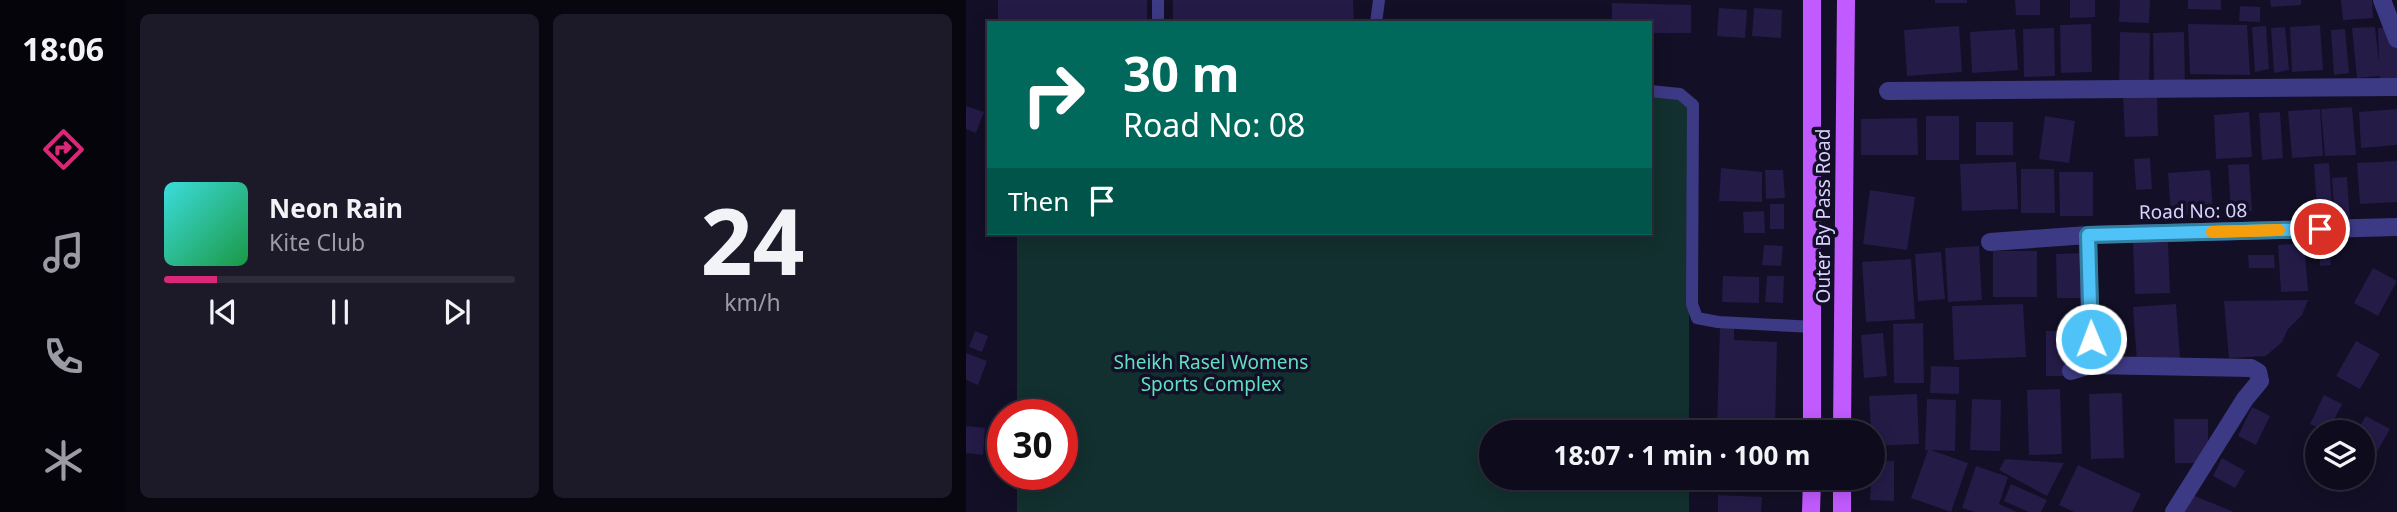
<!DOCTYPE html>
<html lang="en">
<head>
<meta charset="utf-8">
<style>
	:root { --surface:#0e0b1c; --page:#1c1929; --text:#f1f3f6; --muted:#9b9ba3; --line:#2e2b3b; --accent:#db2777 }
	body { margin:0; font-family:"Noto Sans",sans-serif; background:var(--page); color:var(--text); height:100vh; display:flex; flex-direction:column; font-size:26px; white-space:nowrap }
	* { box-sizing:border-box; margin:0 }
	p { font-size:23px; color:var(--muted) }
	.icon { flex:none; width:38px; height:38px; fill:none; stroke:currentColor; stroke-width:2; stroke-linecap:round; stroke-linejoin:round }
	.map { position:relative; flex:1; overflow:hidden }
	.side { display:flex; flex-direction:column; gap:14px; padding:14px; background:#08060f; width:840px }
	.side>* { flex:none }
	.guide { position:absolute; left:21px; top:21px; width:665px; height:214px; border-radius:0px; box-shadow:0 4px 18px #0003,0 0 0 2px var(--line); background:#00695c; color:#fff; overflow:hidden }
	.tools { position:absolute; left:1339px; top:420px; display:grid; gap:14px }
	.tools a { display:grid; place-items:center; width:70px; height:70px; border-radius:50%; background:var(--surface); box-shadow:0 4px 18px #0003,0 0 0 2px var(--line); font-size:35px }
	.speed { position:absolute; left:21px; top:399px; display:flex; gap:14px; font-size:35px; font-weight:700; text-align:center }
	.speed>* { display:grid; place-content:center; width:91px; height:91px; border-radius:50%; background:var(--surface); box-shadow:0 4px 18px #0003,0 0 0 2px var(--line); line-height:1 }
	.speed .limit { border:10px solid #d22; background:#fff; color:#111 }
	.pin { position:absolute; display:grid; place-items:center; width:60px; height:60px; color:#fff; margin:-30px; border:4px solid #fff; border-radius:50%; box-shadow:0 2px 7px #0007 }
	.me { position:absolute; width:77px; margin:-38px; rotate:359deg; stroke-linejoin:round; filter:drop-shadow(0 0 5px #0008) }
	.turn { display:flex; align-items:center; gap:24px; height:147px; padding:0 21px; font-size:32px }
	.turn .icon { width:91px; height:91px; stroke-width:2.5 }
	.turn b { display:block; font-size:49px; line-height:60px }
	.then { display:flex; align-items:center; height:66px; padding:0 21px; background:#0003; gap:14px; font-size:26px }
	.side .tile { flex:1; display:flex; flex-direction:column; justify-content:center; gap:10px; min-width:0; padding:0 24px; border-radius:10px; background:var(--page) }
	.side .dial { align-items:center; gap:0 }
	.dial b { font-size:91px; line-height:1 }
	.song { display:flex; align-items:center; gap:21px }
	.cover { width:84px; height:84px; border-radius:10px; background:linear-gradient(135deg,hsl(180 70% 55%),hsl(140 70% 35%)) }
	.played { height:7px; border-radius:4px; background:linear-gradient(90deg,var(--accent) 15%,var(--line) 15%) }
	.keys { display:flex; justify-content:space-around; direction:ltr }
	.side .tiles { flex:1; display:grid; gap:14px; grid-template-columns:repeat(2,1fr) }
	.trip { position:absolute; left:513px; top:420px; width:406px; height:70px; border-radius:35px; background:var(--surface); box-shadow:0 4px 18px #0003,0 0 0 2px var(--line); font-weight:700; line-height:70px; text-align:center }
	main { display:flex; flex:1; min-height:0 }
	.tabs { display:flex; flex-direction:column; width:126px; justify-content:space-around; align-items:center; background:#06040b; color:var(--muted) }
	.tabs .icon { width:49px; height:49px }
	.tabs .selected { color:var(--accent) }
	.tabs b { font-size:32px; color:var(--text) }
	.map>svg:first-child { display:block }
	.green { fill:#12302f }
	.building { fill:#241b47 }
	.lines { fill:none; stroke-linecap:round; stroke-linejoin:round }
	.lane { stroke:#3d3a85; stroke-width:12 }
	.street { stroke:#3d3a85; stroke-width:18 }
	.primary { stroke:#c25bff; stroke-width:18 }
	.route-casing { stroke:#337fa1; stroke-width:18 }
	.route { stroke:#4fc3f7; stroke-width:12 }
	.slow { stroke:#f59e0b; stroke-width:12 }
	.labels { text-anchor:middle; stroke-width:7; stroke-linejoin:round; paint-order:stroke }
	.street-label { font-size:19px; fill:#d9d4ff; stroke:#130f26 }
	.park-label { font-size:19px; fill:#5fe0c0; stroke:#130f26 }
</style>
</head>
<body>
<main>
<nav class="tabs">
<b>18:06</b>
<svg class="icon selected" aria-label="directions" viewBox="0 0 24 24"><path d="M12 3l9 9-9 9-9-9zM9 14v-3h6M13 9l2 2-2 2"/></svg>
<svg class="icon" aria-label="music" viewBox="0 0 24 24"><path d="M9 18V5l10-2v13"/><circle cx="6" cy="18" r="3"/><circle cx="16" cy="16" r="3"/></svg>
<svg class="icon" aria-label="phone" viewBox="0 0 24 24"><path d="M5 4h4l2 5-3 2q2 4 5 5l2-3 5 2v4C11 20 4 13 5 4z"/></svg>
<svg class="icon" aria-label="climate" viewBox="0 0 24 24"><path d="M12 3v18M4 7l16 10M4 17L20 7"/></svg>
</nav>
<section class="side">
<div class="tiles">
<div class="tile">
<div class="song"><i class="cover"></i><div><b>Neon Rain</b><p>Kite Club</p></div></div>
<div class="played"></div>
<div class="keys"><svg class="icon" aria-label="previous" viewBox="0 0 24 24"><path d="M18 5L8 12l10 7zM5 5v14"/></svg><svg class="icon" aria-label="pause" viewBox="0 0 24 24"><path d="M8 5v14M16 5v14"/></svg><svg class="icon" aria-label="next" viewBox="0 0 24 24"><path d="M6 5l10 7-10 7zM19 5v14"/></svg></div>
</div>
<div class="tile dial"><b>24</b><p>km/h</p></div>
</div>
</section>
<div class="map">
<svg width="1431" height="512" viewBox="0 0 1431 512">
	<rect width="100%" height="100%" fill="#130f26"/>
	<path class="green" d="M684 97H723V432H525V478H723V512H51V474H96V415H51V233H684Z"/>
	<path class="building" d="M32 0H181V23H32Z
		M207 0H387L388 23H207Z
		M969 0H1001V3H969Z
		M1049 0H1074V15H1050Z
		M1104 0H1129V17L1104 18Z
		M1154 0H1184L1183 23 1153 22Z
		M1222 0H1255V10L1222 9Z
		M1304 0H1335V5L1305 7Z
		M1375 0H1406L1407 18 1377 20Z
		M646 3 725 5V33H684V23H646Z
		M1274 6 1294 7V22L1273 21Z
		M753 8 781 10 779 38 751 36Z
		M788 8 816 10 815 38 786 36Z
		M1125 24 1126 72 1095 73 1094 25Z
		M1222 24 1281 25 1284 75 1224 74Z
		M1354 25 1357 70 1326 72 1324 27Z
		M993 26 996 72 941 76 938 30Z
		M1300 26 1303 69 1289 72 1286 27Z
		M1319 27 1323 70 1308 73 1305 28Z
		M1409 27 1413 63 1412 28 1431 27V80L1414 81V76L1391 78 1386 28Z
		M1088 28 1089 76 1058 77 1057 29Z
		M1049 29 1052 70 1006 73 1004 32Z
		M1379 29 1383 73 1368 75 1365 30Z
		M1154 32 1184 33 1183 90 1153 89Z
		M1218 32 1219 86 1188 87 1187 33Z
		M1191 93 1192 136 1159 137 1157 94Z
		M0 106 18 112 10 133 0 129Z
		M1386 107 1390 155 1359 156 1355 109Z
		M1354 109 1357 156 1326 158 1322 111Z
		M1431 109V145L1395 148 1393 112Z
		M1283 112 1286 157 1250 159 1248 115Z
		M1314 112 1317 158 1296 160 1293 113Z
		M960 116H993V160H960Z
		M1079 116 1109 121 1103 163 1073 159Z
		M951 118 952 155H895V119Z
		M1010 122H1047V155H1010Z
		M1184 158 1186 189 1170 190 1168 159Z
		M1431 161V202L1394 204 1391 163Z
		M1050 162 1052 209 996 211 994 164Z
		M1363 163 1366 207 1351 209 1348 164Z
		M1283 164 1286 211 1265 212 1262 165Z
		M755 168 796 172V202L753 201Z
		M1055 169H1088L1089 213H1055Z
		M799 170H817L819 198 800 199Z
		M1244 170 1247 213 1205 216 1202 173Z
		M1093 172H1127V216H1094Z
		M1381 177 1384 221 1369 223 1366 178Z
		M904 190 949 197 941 250 897 244Z
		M804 204H818V229H804Z
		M798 211 799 233H778L777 212Z
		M1202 242 1204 293 1169 294 1167 243Z
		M1338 243 1342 291 1315 292 1312 245Z
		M1363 243 1365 265 1354 266 1353 244Z
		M798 245 817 246 815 266 796 265Z
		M1013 246 1016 300 982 302 979 248Z
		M1027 251H1071V297H1027Z
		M975 252 979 299 952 301 949 254Z
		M1124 253V298H1091L1090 254Z
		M1282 255H1308L1309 268H1283Z
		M945 259 949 319 900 322 896 262Z
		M1407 268 1431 281 1412 316 1388 303Z
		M757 276 793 277V303L756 302Z
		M801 276H818L817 303 799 302Z
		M1342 300 1336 315 1322 329 1316 342 1300 356 1263 358 1258 301Z
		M1057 304 1060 357 988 360 986 306Z
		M1210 304 1214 358 1171 361 1167 307Z
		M957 323 958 383H928L927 324Z
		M754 327H768V340L811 342 809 429 751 427Z
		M9 331 22 336 16 352 3 347Z
		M1080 331H1114V376H1080Z
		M917 333 921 376 898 378 895 335Z
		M1390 341 1414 354 1394 389 1370 376Z
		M0 353 21 361 12 385 0 380Z
		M965 366 993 367V394L964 393Z
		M1094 389 1096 454 1063 455 1061 390Z
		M1156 393 1158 458 1125 459 1123 394Z
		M951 394 953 444 906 446 903 396Z
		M1358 395 1376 404 1362 432 1344 424Z
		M961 399 990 400 989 451 965 450 1002 463 985 512 945 498 962 450H959Z
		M1006 399 1035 400 1034 451 1004 450Z
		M1286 407 1304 416 1290 445 1272 436Z
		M1400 416 1424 429 1404 464 1396 460V432H1390Z
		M1208 419H1242V463H1209Z
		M0 426 19 428 17 455 0 453Z
		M1256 458 1279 471 1269 488 1247 476Z
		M1039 459 1098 463 1081 496 1033 470Z
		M906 461H928V501L904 500Z
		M1112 465 1175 494 1166 512H1108L1093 505Z
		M1010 466 1042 477 1033 504 1051 512H1009L996 508Z
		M752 478H813L812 490 752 488Z
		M1045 484 1081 500 1075 512H1063L1038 501Z
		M1224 494 1268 512H1216Z
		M752 495 796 497 795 512H752Z"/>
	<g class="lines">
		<path class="lane" d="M192 23V0
			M410 23 413 0
			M684 91 714 94 727 105 726 304 731 318 752 322 848 327"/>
		<path class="street" d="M1416 0 1431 39
			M922 91 1431 87
			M1122 235 1125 365
			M1024 242 1122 235 1431 227
			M1105 371 1125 365 1285 368 1292 372 1294 381 1279 399 1208 512"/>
		<path class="primary" d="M846 0V432
			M876 432 880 0
			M845 512 846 478
			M876 512V478"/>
	</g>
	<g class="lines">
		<g class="route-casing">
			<path id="route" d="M1125 339 1122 235 1354 229"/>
		</g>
		<use href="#route" class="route"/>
		<path class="slow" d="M1246 232 1313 230"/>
	</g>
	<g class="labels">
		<g class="street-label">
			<text transform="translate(1227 211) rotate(-1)" y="7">Road No: 08</text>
			<text transform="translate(857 216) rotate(-90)" y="7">Outer By Pass Road</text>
		</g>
		<g class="park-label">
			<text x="245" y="369">Sheikh Rasel Womens<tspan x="245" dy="22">Sports Complex</tspan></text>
		</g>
	</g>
</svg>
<div class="tools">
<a><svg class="icon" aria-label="layers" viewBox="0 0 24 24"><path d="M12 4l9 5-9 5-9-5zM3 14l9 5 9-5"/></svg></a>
</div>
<div class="speed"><div class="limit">30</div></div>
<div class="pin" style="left:1354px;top:229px;background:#d93025"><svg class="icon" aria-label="arrive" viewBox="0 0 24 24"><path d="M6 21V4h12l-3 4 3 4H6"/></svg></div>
<svg class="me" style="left:1125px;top:339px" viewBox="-20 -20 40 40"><circle r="17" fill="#4fc3f7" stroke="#fff" stroke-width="3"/><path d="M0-11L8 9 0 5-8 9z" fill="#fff"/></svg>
<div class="trip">18:07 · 1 min · 100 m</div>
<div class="guide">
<div class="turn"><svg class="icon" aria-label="right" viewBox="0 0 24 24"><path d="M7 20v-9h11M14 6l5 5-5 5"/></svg><div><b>30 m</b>Road No: 08</div></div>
<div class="then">Then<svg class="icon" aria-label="arrive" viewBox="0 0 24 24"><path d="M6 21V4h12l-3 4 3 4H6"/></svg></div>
</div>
</div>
</main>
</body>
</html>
